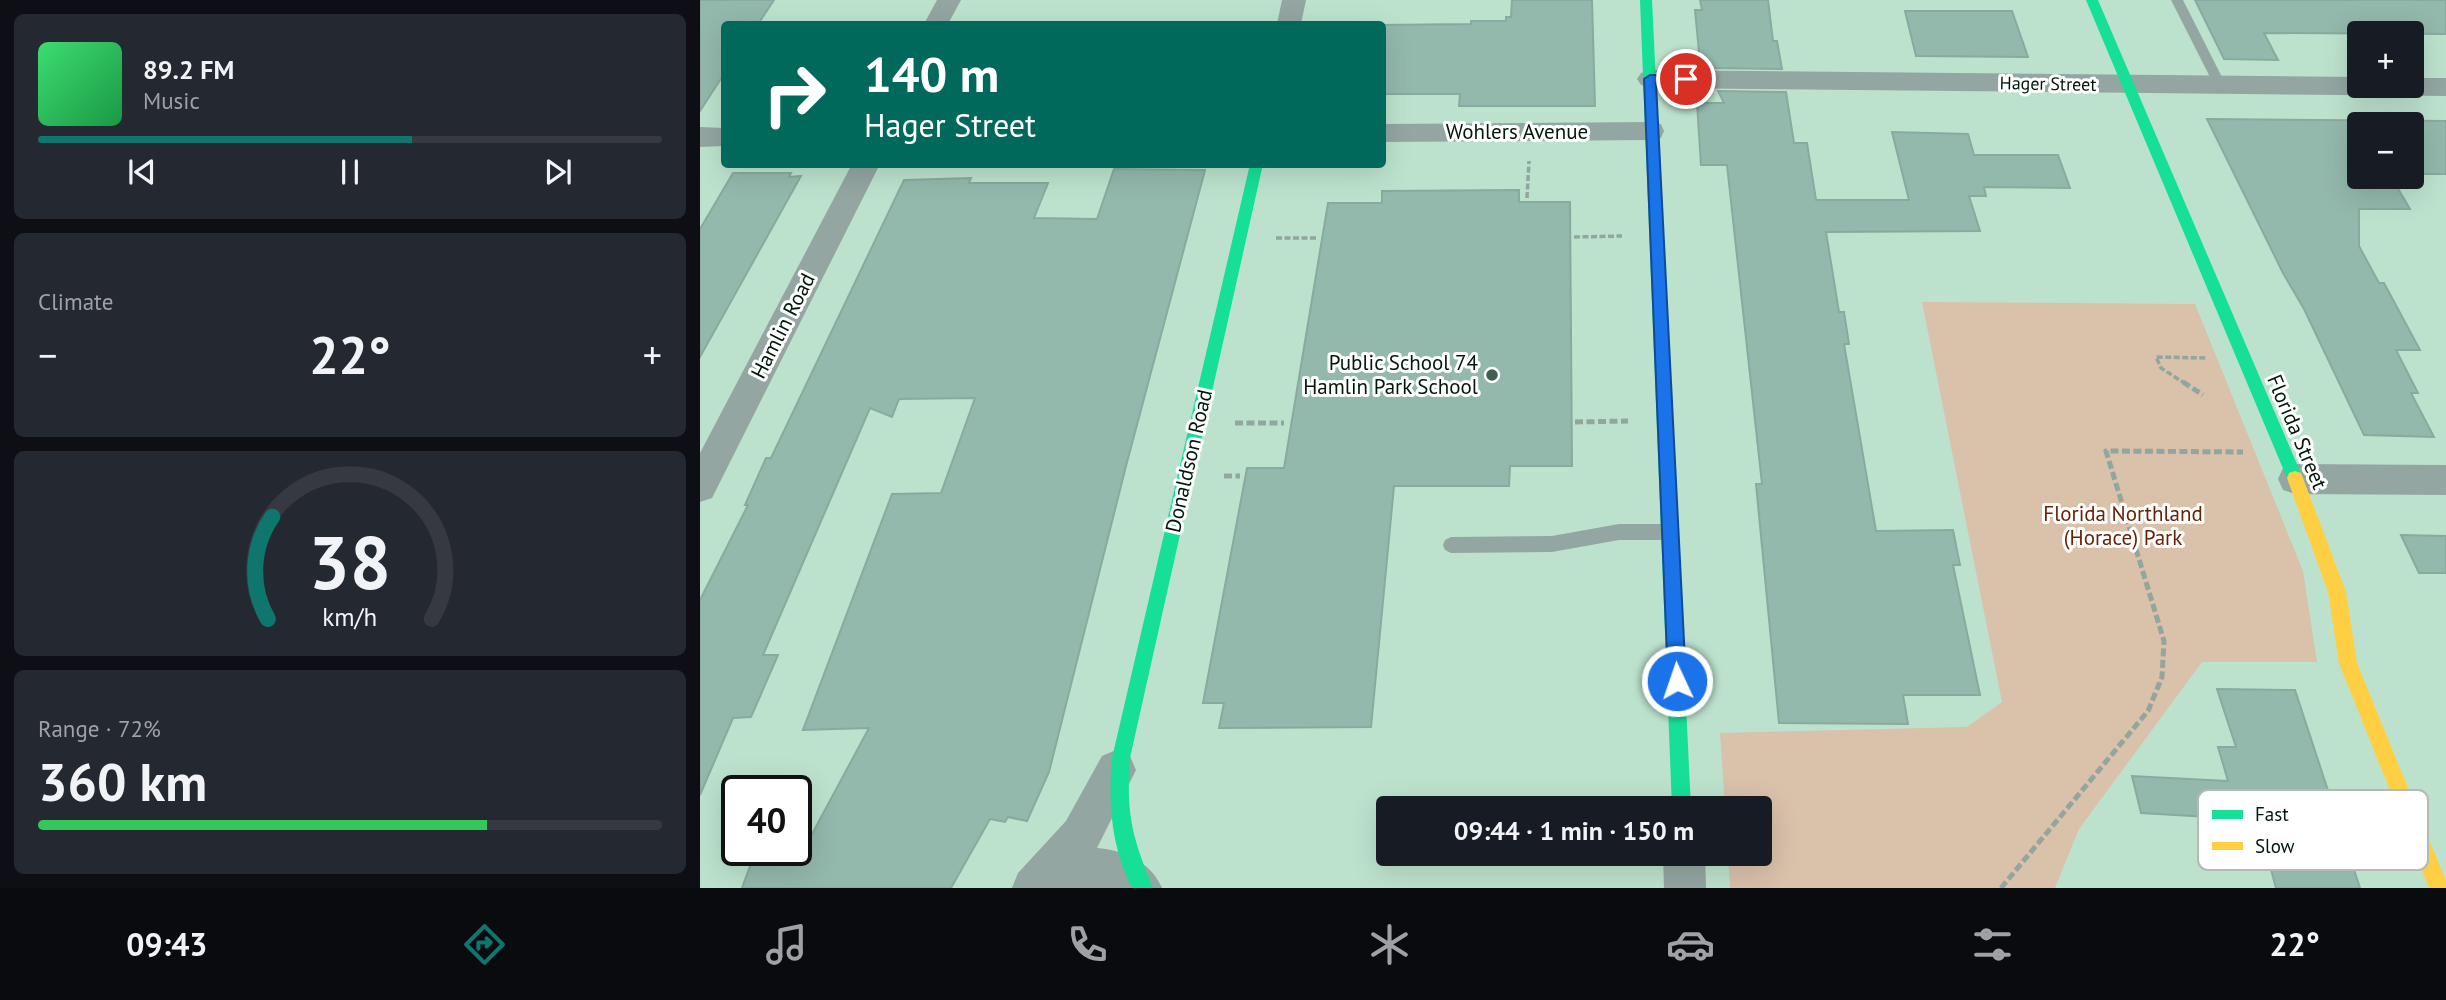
<!DOCTYPE html>
<html lang="en">
<head>
<meta charset="utf-8">
<style>
	:root { --surface:#171b24; --page:#242831; --text:#f1f3f6; --muted:#9ea1a6; --line:#363941; --accent:#0f766e }
	body { margin:0; font-family:"PT Sans",sans-serif; background:var(--page); color:var(--text); height:100vh; display:flex; flex-direction:column; font-size:26px; white-space:nowrap }
	* { box-sizing:border-box; margin:0 }
	p { font-size:23px; color:var(--muted) }
	.icon { flex:none; width:38px; height:38px; fill:none; stroke:currentColor; stroke-width:2; stroke-linecap:round; stroke-linejoin:round }
	.map { position:relative; flex:1; overflow:hidden }
	.panel { display:flex; flex-direction:column; gap:14px; padding:14px; background:#0d0f14; width:700px }
	.panel>* { flex:none }
	.hud { position:absolute; left:21px; top:21px; width:665px; height:147px; border-radius:7px; box-shadow:0 7px 28px #0002; background:#00695c; color:#fff; overflow:hidden }
	.controls { position:absolute; left:1647px; top:21px; display:grid; gap:14px }
	.controls a { display:grid; place-items:center; width:77px; height:77px; border-radius:7px; background:var(--surface); box-shadow:0 7px 28px #0002; font-size:35px }
	.speed { position:absolute; left:21px; top:775px; display:flex; gap:14px; font-size:35px; font-weight:700; text-align:center }
	.speed>* { display:grid; place-content:center; width:91px; height:91px; border-radius:50%; background:var(--surface); box-shadow:0 7px 28px #0002; line-height:1 }
	.speed .limit { border:4px solid #111; border-radius:10px; background:#fff; color:#111 }
	.pin { position:absolute; display:grid; place-items:center; width:60px; height:60px; color:#fff; margin:-30px; border:4px solid #fff; border-radius:50%; box-shadow:0 2px 7px #0007 }
	.me { position:absolute; width:77px; margin:-38px; rotate:357deg; stroke-linejoin:round; filter:drop-shadow(0 0 5px #0008) }
	.turn { display:flex; align-items:center; gap:24px; height:147px; padding:0 28px; font-size:32px }
	.turn .icon { width:91px; height:91px; stroke-width:2.5 }
	.turn b { display:block; font-size:49px; line-height:60px }
	.big { font-size:52px; font-weight:700; line-height:1.1 }
	.panel .tile { flex:1; display:flex; flex-direction:column; justify-content:center; gap:10px; min-width:0; padding:0 24px; border-radius:10px; background:var(--page) }
	.panel .dial { align-items:center; gap:0 }
	.dial svg { height:182px; overflow:visible; fill:none; stroke:var(--line); stroke-width:7; stroke-linecap:round; text-anchor:middle }
	.dial text { fill:var(--text); stroke:none }
	.song { display:flex; align-items:center; gap:21px }
	.cover { width:84px; height:84px; border-radius:10px; background:linear-gradient(135deg,hsl(140 70% 55%),hsl(140 70% 35%)) }
	.played { height:7px; border-radius:4px; background:linear-gradient(90deg,var(--accent) 60%,var(--line) 60%) }
	.keys { display:flex; justify-content:space-around; direction:ltr }
	.heat { display:flex; justify-content:space-between; align-items:center; font-size:38px; direction:ltr }
	.charge { height:10px; border-radius:5px; background:linear-gradient(90deg,#34c759 72%,var(--line) 0) }
	.trip { position:absolute; left:676px; top:796px; width:396px; height:70px; border-radius:7px; background:var(--surface); box-shadow:0 7px 28px #0002; font-weight:700; line-height:70px; text-align:center }
	.tabs { display:flex; height:112px; justify-content:space-around; align-items:center; background:#090b0e; color:var(--muted) }
	.tabs .icon { width:49px; height:49px }
	.tabs .active { color:var(--accent) }
	.tabs b { font-size:32px; color:var(--text) }
	main { display:flex; flex:1; min-height:0 }
	.map>svg:first-child { display:block }
	.green { fill:#d9c1aa }
	.building { fill:#93b9ac; stroke:#89aa9e; stroke-width:2 }
	.lines { fill:none; stroke-linecap:round; stroke-linejoin:round }
	.path-far1 { stroke:#91a69e; stroke-width:3.5; stroke-dasharray:6 2.5; stroke-linecap:butt }
	.path { stroke:#91a69e; stroke-width:5; stroke-dasharray:8 3.5; stroke-linecap:butt }
	.lane { fill:#93a6a2; fill-rule:evenodd }
	.street { fill:#93a6a2; fill-rule:evenodd }
	.fast { fill:#16e098; fill-rule:evenodd }
	.slow { fill:#ffcf43; fill-rule:evenodd }
	.route { fill:#1a73e8; stroke:#114b97; stroke-width:2 }
	.poi-dot { fill:#425e4e; stroke:#fff; stroke-width:2.5 }
	.labels { text-anchor:middle; stroke-width:6; stroke-linejoin:round; paint-order:stroke }
	.far-street-label { font-size:18px; fill:#00170a; stroke:#fff }
	.street-label { font-size:21px; fill:#00170a; stroke:#fff }
	.poi-label { font-size:21px; fill:#00170a; stroke:#fff; text-anchor:end }
	.park-label { font-size:21px; fill:#672105; stroke:#fff }
	.key { fill:#fff; stroke:#b2b9b6; stroke-width:2 }
	.key-label { font-size:19px; fill:#00170a }
</style>
</head>
<body>
<main>
<section class="panel">
<div class="tile">
<div class="song"><i class="cover"></i><div><b>89.2 FM</b><p>Music</p></div></div>
<div class="played"></div>
<div class="keys"><svg class="icon" aria-label="previous" viewBox="0 0 24 24"><path d="M18 5L8 12l10 7zM5 5v14"/></svg><svg class="icon" aria-label="pause" viewBox="0 0 24 24"><path d="M8 5v14M16 5v14"/></svg><svg class="icon" aria-label="next" viewBox="0 0 24 24"><path d="M6 5l10 7-10 7zM19 5v14"/></svg></div>
</div>
<div class="tile"><p>Climate</p>
<div class="heat"><a>−</a><b class="big">22°</b><a>+</a></div>
</div>
<div class="tile dial"><svg viewBox="0 0 100 80">
<path d="M14 69A42 42 0 1 1 86 69"/>
<path d="M14 69A42 42 0 0 1 16 24" stroke="#0f766e"/>
<text x="50" y="56" font-size="32" font-weight="700">38</text>
<text x="50" y="72" font-size="11">km/h</text>
</svg></div>
<div class="tile"><p>Range · 72%</p><b class="big">360 km</b><div class="charge"></div></div>
</section>
<div class="map">
<svg width="1746" height="888" viewBox="0 0 1746 888">
	<rect width="100%" height="100%" fill="#bce2cd"/>
	<path class="green" d="M1222 302 1495 304 1603 571 1617 662H1502L1379 829 1355 888H1030L1028 854H1059V808H1025L1020 733 1267 727 1302 702Z"/>
	<path class="building" d="M0 0H74L58 24H24V74L0 111Z
		M812 0H892L895 106H759L760 94H682V25L771 24V21H806V17H811Z
		M1000 0H1068L1073 41H1077L1082 69 1007 68 999 52 995 10H1002Z
		M1495 0H1746V34L1564 33 1578 60 1524 59Z
		M1205 11H1312L1328 57 1216 56Z
		M1018 91 1086 92 1094 143H1107L1116 200H1209L1192 132 1268 134 1274 155H1358L1370 188 1284 187 1286 196H1269L1280 231 1126 232 1139 312H1144L1149 344H1144L1176 531 1253 530 1260 565H1253L1280 695H1203L1208 724 1079 723 1056 484H1062L1027 165H1001L997 103H1024Z
		M1507 119 1746 121V174H1712V124H1659V177H1691L1710 209H1659V246L1679 283H1684L1720 350H1696L1718 393H1711L1734 437 1664 435 1604 309 1583 273Z
		M414 169 505 170 426 466 349 772 327 821 308 817 305 822 290 819 251 888H42L56 850 104 849 169 728 103 730 192 494 241 493 275 398 199 399 192 417 170 408 63 655H78L51 717 33 718 0 795V600L48 505H45L66 458H71L204 180 271 178 269 183H348L334 218 397 219Z
		M33 173H91L89 177 101 176 0 357V229Z
		M819 190V202H870L872 466H810L809 486H694L671 727 519 728 524 703H503L547 468H584L628 203H682V191Z
		M1701 535 1746 536V573H1719Z
		M1517 689 1595 690 1660 888H1576L1569 862H1539L1526 818 1441 813 1432 776 1528 781 1518 747H1536Z"/>
	<g class="lines">
		<path class="path-far1" d="M827 198 829 161
			M874 237 922 236
			M576 238H617
			M1486 384 1461 368 1456 357 1506 358"/>
		<path class="path" d="M1483 382 1503 395
			M875 422 928 421
			M535 423H584
			M524 476H540
			M931 854 937 861
			M1301 888 1448 711 1462 677 1464 641 1406 451 1543 452"/>
		<path class="lane" d="M1471 0H1483L1526 85 1524 88 1520 89 1514 85Z
			M919 524H968L974 527 976 532 974 537 968 540H919L852 552 751 553 745 550 743 545 745 540 751 537 852 536Z"/>
		<path class="street" d="M237 0H261L248 24H224Z
			M582 0H606L601 24H577Z
			M950 70 1659 77V86H1712V78H1746V96L950 88 941 85 937 79 941 73Z
			M951 122 961 124 964 131 961 138 951 140 682 142V124Z
			M0 127 24 128V146L0 147Z
			M152 164H180L12 498 0 502V453Z
			M1595 464 1746 465V495L1595 494 1583 490 1578 479 1583 468Z
			M416 750 430 756 436 770 397 848C424 850 451 862 462 888H312L318 873 366 821 402 756Z
			M963 854H1005L1006 888H964Z"/>
		<path class="fast" d="M940 0H952L991 808H972Z
			M1386 0H1398L1603 478 1601 483 1595 485 1589 483 1587 478Z
			M550 164H563L430 758C426 815 432 836 453 888H432C411 846 408 804 412 758Z"/>
		<path class="slow" d="M1595 471 1601 473 1603 478 1646 592 1657 663 1746 881V888H1729L1639 663 1628 592 1587 478 1589 473Z"/>
	</g>
	<path class="route" d="M950 75H986L992 79 986 83H956L986 681 983 688 977 690 970 688 968 681 944 79Z"/>
	<circle class="poi-dot" cx="792" cy="375" r="7"/>
	<g class="labels">
		<g class="far-street-label">
			<text transform="translate(1348 84) rotate(1)" y="6">Hager Street</text>
		</g>
		<g class="street-label">
			<text x="817" y="139">Wohlers Avenue</text>
			<text transform="translate(83 326) rotate(-63)" y="7">Hamlin Road</text>
			<text transform="translate(1597 432) rotate(67)" y="7">Florida Street</text>
			<text transform="translate(489 461) rotate(-77)" y="7">Donaldson Road</text>
		</g>
		<g class="poi-label">
			<text x="778" y="370">Public School 74<tspan x="778" dy="24">Hamlin Park School</tspan></text>
		</g>
		<g class="park-label">
			<text x="1423" y="521">Florida Northland<tspan x="1423" dy="24">(Horace) Park</tspan></text>
		</g>
	</g>
	<rect x="1498" y="790" width="230" height="80" rx="10" class="key"/>
	<rect x="1512" y="810" width="31" height="9" fill="#16e098"/>
	<rect x="1512" y="842" width="31" height="8" fill="#ffcf43"/>
	<g class="key-label">
		<text x="1555" y="821">Fast</text>
		<text x="1555" y="853">Slow</text>
	</g>
</svg>
<div class="controls">
<a>+</a>
<a>−</a>
</div>
<div class="speed"><div class="limit">40</div></div>
<div class="pin" style="left:986px;top:79px;background:#d93025"><svg class="icon" aria-label="arrive" viewBox="0 0 24 24"><path d="M6 21V4h12l-3 4 3 4H6"/></svg></div>
<svg class="me" style="left:977px;top:681px" viewBox="-20 -20 40 40"><circle r="17" fill="#1a73e8" stroke="#fff" stroke-width="3"/><path d="M0-11L8 9 0 5-8 9z" fill="#fff"/></svg>
<div class="trip">09:44 · 1 min · 150 m</div>
<div class="hud">
<div class="turn"><svg class="icon" aria-label="right" viewBox="0 0 24 24"><path d="M7 20v-9h11M14 6l5 5-5 5"/></svg><div><b>140 m</b>Hager Street</div></div>
</div>
</div>
</main>
<nav class="tabs">
<b>09:43</b>
<svg class="icon active" aria-label="directions" viewBox="0 0 24 24"><path d="M12 3l9 9-9 9-9-9zM9 14v-3h6M13 9l2 2-2 2"/></svg>
<svg class="icon" aria-label="music" viewBox="0 0 24 24"><path d="M9 18V5l10-2v13"/><circle cx="6" cy="18" r="3"/><circle cx="16" cy="16" r="3"/></svg>
<svg class="icon" aria-label="phone" viewBox="0 0 24 24"><path d="M5 4h4l2 5-3 2q2 4 5 5l2-3 5 2v4C11 20 4 13 5 4z"/></svg>
<svg class="icon" aria-label="climate" viewBox="0 0 24 24"><path d="M12 3v18M4 7l16 10M4 17L20 7"/></svg>
<svg class="icon" aria-label="car" viewBox="0 0 24 24"><path d="M5 17H2v-5l4-1 3-4h7l3 4 3 1v5h-3M9 17h6M6 11h13"/><circle cx="7" cy="17" r="2"/><circle cx="17" cy="17" r="2"/></svg>
<svg class="icon" aria-label="filters" viewBox="0 0 24 24"><path d="M4 7h16M4 17h16"/><circle cx="9" cy="7" r="2"/><circle cx="15" cy="17" r="2"/></svg>
<b>22°</b>
</nav>
</body>
</html>
